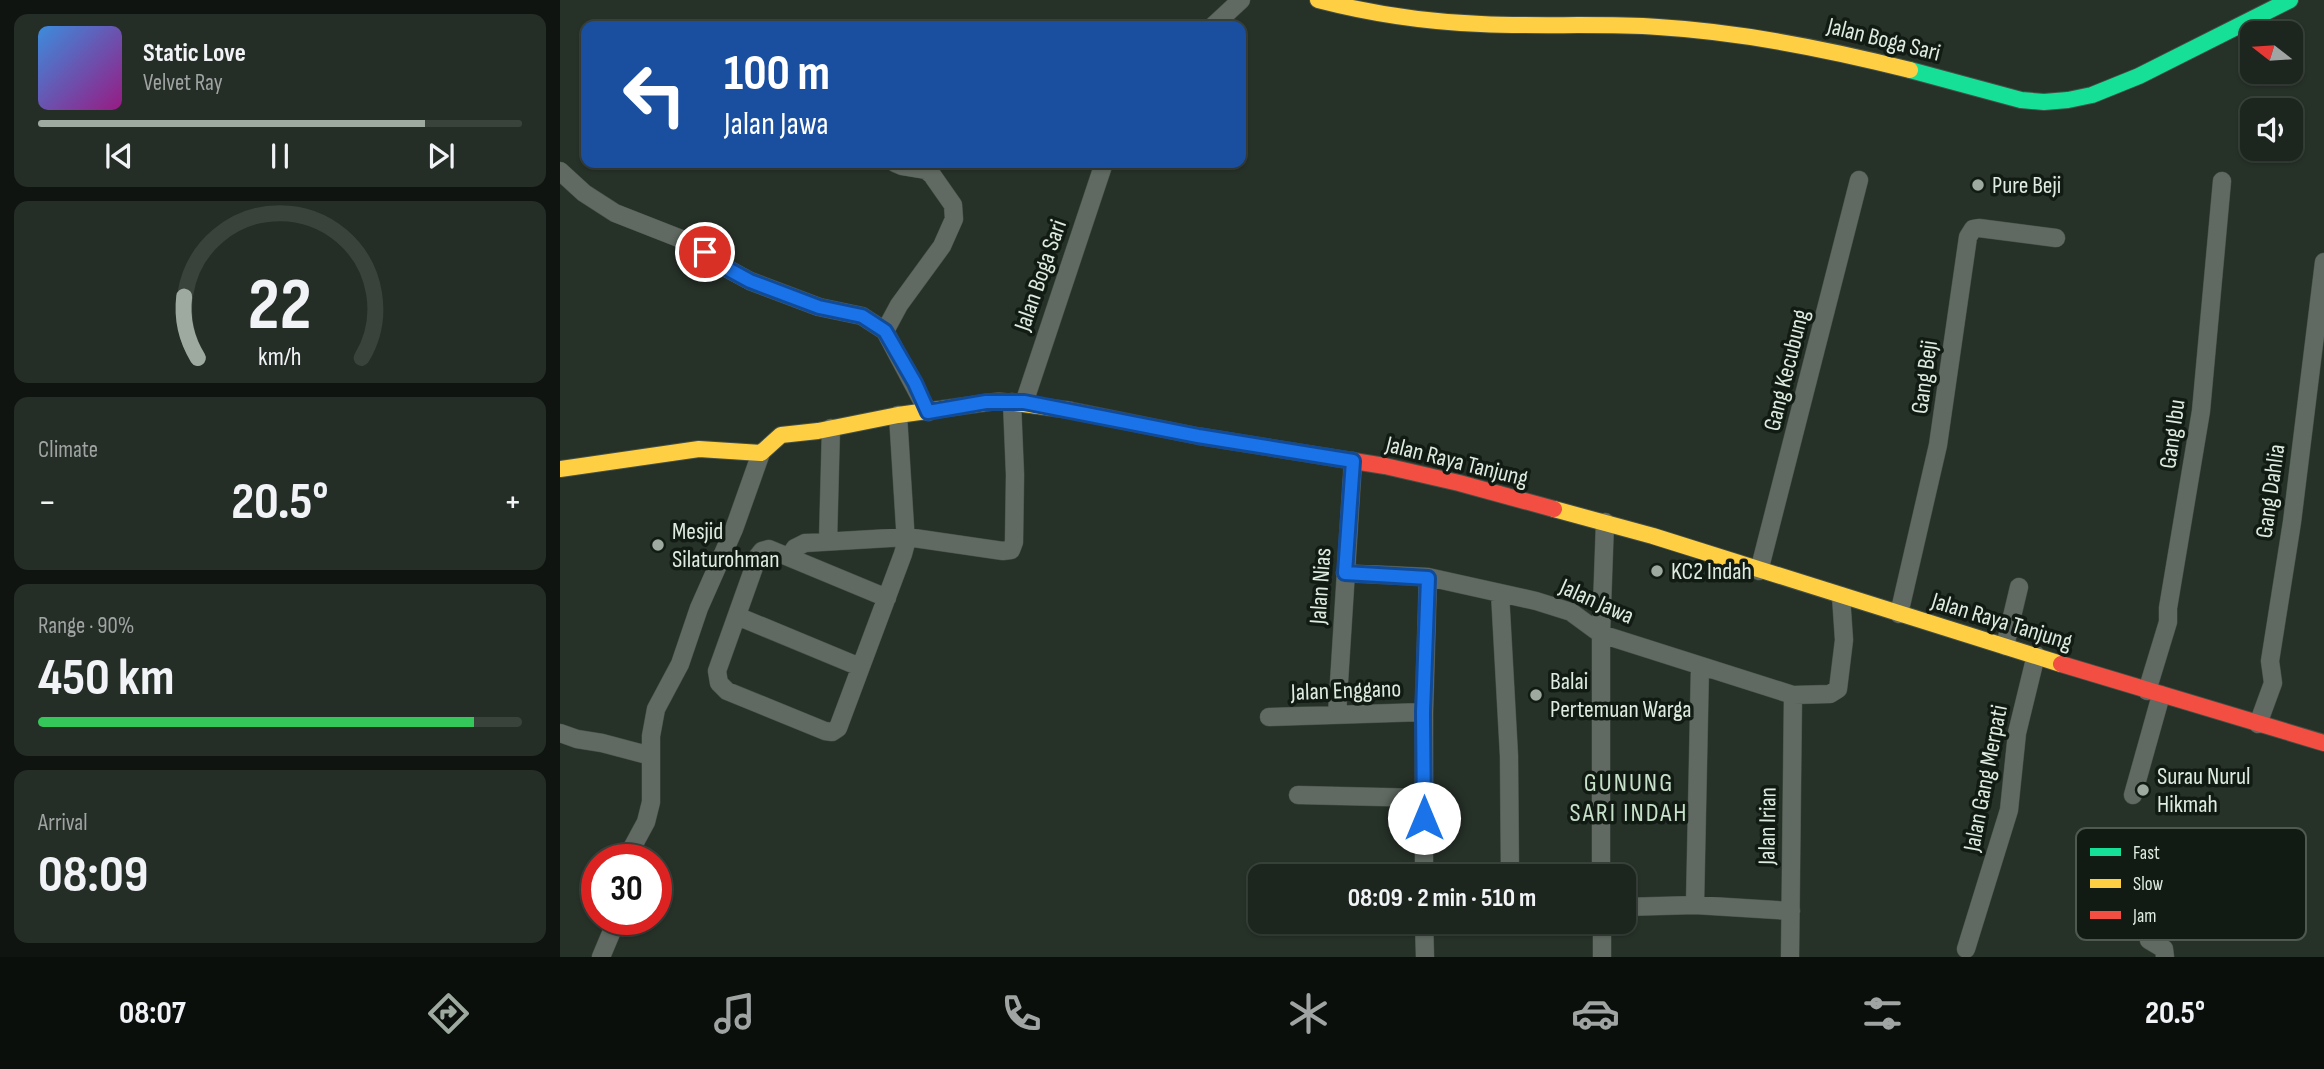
<!DOCTYPE html>
<html lang="en">
<head>
<meta charset="utf-8">
<style>
	:root { --surface:#1c251e; --page:#252d27; --text:#f1f3f6; --muted:#a0a5a4; --line:#3a423c; --accent:#9eaaa0 }
	body { margin:0; font-family:"Sofia Sans Condensed",sans-serif; background:var(--page); color:var(--text); height:100vh; display:flex; flex-direction:column; font-size:26px; white-space:nowrap }
	* { box-sizing:border-box; margin:0 }
	p { font-size:23px; color:var(--muted) }
	.icon { flex:none; width:38px; height:38px; fill:none; stroke:currentColor; stroke-width:2; stroke-linecap:round; stroke-linejoin:round }
	.map { position:relative; flex:1; overflow:hidden }
	.details { display:flex; flex-direction:column; gap:14px; padding:14px; background:#0f1410; width:560px }
	.details>* { flex:none }
	.hud { position:absolute; left:21px; top:21px; width:665px; height:147px; border-radius:14px; box-shadow:0 2px 5px #0004,0 0 0 2px var(--line); background:#1a4fa0; color:#fff; overflow:hidden }
	.needle { width:46px; rotate:287deg }
	.tools { position:absolute; left:1680px; top:21px; display:grid; gap:14px }
	.tools a { display:grid; place-items:center; width:63px; height:63px; border-radius:14px; background:var(--surface); box-shadow:0 2px 5px #0004,0 0 0 2px var(--line); font-size:35px }
	.speed { position:absolute; left:21px; top:844px; display:flex; gap:14px; font-size:35px; font-weight:700; text-align:center }
	.speed>* { display:grid; place-content:center; width:91px; height:91px; border-radius:50%; background:var(--surface); box-shadow:0 2px 5px #0004,0 0 0 2px var(--line); line-height:1 }
	.speed .limit { border:10px solid #d22; background:#fff; color:#111 }
	.pin { position:absolute; display:grid; place-items:center; width:60px; height:60px; color:#fff; margin:-30px; border:4px solid #fff; border-radius:50%; box-shadow:0 2px 7px #0007 }
	.me { position:absolute; width:77px; margin:-38px; rotate:0deg; stroke-linejoin:round; filter:drop-shadow(0 0 5px #0008) }
	.turn { display:flex; align-items:center; gap:24px; height:147px; padding:0 28px; font-size:32px }
	.turn .icon { width:91px; height:91px; stroke-width:2.5 }
	.turn b { display:block; font-size:49px; line-height:60px }
	.big { font-size:52px; font-weight:700; line-height:1.1 }
	.details .tile { flex:1; display:flex; flex-direction:column; justify-content:center; gap:10px; min-width:0; padding:0 24px; border-radius:14px; background:var(--page) }
	.details .dial { align-items:center; gap:0 }
	.dial svg { height:182px; overflow:visible; fill:none; stroke:var(--line); stroke-width:7; stroke-linecap:round; text-anchor:middle }
	.dial text { fill:var(--text); stroke:none }
	.song { display:flex; align-items:center; gap:21px }
	.cover { width:84px; height:84px; border-radius:10px; background:linear-gradient(135deg,hsl(210 70% 55%),hsl(310 70% 35%)) }
	.played { height:7px; border-radius:4px; background:linear-gradient(90deg,var(--accent) 80%,var(--line) 80%) }
	.keys { display:flex; justify-content:space-around; direction:ltr }
	.heat { display:flex; justify-content:space-between; align-items:center; font-size:38px; direction:ltr }
	.charge { height:10px; border-radius:5px; background:linear-gradient(90deg,#34c759 90%,var(--line) 0) }
	.trip { position:absolute; left:688px; top:864px; width:388px; height:70px; border-radius:14px; background:var(--surface); box-shadow:0 2px 5px #0004,0 0 0 2px var(--line); font-weight:700; line-height:70px; text-align:center }
	.tab-bar { display:flex; height:112px; justify-content:space-around; align-items:center; background:#0b0f0c; color:var(--muted) }
	.tab-bar .icon { width:49px; height:49px }
	.tab-bar .current { color:var(--accent) }
	.tab-bar b { font-size:32px; color:var(--text) }
	main { display:flex; flex:1; min-height:0 }
	.map>svg:first-child { display:block }
	.lines { fill:none; stroke-linecap:round; stroke-linejoin:round }
	.street-casing { stroke:#454f46; stroke-width:19 }
	.fast-casing { stroke:#454f46; stroke-width:18 }
	.slow-casing { stroke:#454f46; stroke-width:18 }
	.jam-casing { stroke:#454f46; stroke-width:18 }
	.street { stroke:#606962; stroke-width:18 }
	.fast { stroke:#16e098; stroke-width:16 }
	.slow { stroke:#ffcf43; stroke-width:16 }
	.jam { stroke:#f24e42; stroke-width:16 }
	.route-casing { stroke:#114b97; stroke-width:18 }
	.route { stroke:#1a73e8; stroke-width:12 }
	.poi-dot { fill:#9eaaa0; stroke:#121b13; stroke-width:2.5 }
	.labels { text-anchor:middle; stroke-width:7; stroke-linejoin:round; paint-order:stroke }
	.street-label { font-size:24px; fill:#deebe0; stroke:#121b13 }
	.poi-label { font-size:24px; fill:#deebe0; stroke:#121b13; text-anchor:start }
	.neighbourhood-label { font-size:26px; letter-spacing:2px; fill:#c7e1ca; stroke:#121b13 }
	.key { fill:#121b13; stroke:#4f5950; stroke-width:2 }
	.key-label { font-size:19px; fill:#deebe0 }
</style>
</head>
<body>
<main>
<section class="details">
<div class="tile">
<div class="song"><i class="cover"></i><div><b>Static Love</b><p>Velvet Ray</p></div></div>
<div class="played"></div>
<div class="keys"><svg class="icon" aria-label="previous" viewBox="0 0 24 24"><path d="M18 5L8 12l10 7zM5 5v14"/></svg><svg class="icon" aria-label="pause" viewBox="0 0 24 24"><path d="M8 5v14M16 5v14"/></svg><svg class="icon" aria-label="next" viewBox="0 0 24 24"><path d="M6 5l10 7-10 7zM19 5v14"/></svg></div>
</div>
<div class="tile dial"><svg viewBox="0 0 100 80">
<path d="M14 69A42 42 0 1 1 86 69"/>
<path d="M14 69A42 42 0 0 1 8 42" stroke="#9eaaa0"/>
<text x="50" y="56" font-size="32" font-weight="700">22</text>
<text x="50" y="72" font-size="11">km/h</text>
</svg></div>
<div class="tile"><p>Climate</p>
<div class="heat"><a>−</a><b class="big">20.5°</b><a>+</a></div>
</div>
<div class="tile"><p>Range · 90%</p><b class="big">450 km</b><div class="charge"></div></div>
<div class="tile"><p>Arrival</p><b class="big">08:09</b></div>
</section>
<div class="map">
<svg width="1764" height="957" viewBox="0 0 1764 957">
	<rect width="100%" height="100%" fill="#263128"/>
	<g class="lines">
		<g class="street-casing">
			<path id="street" d="M653 26 681 0
				M0 171 24 193 55 213 134 244 158 260 168 269 190 281 259 307 302 316 325 331 368 412
				M325 331 339 305 382 246 394 219 393 205 372 175 366 170 342 166 335 163
				M464 403 544 163
				M268 541 271 428
				M229 557 235 548 245 543 347 537 443 551 451 550 454 542 455 475 452 402
				M1199 571 1299 180
				M785 573 868 577 976 601 1011 612 1041 634 1233 695 1270 694 1278 689 1284 640 1281 596
				M940 593 949 756 950 877
				M327 598 209 549 202 551 198 556 157 671 159 683 167 691 265 731 272 732 278 728 343 554 346 543 338 415
				M1339 614 1378 445 1408 237 1413 229 1419 228 1496 238
				M177 616 300 667
				M1445 646 1459 587
				M1587 691 1608 622V608L1641 411 1662 181
				M777 714 793 461
				M709 717 864 712
				M1698 724 1713 683 1710 661 1732 522 1764 262
				M0 733 17 739 42 743 91 756
				M738 795 864 798
				M1573 795 1601 695
				M66 859 86 822 91 802V736L96 709 120 664 139 608 174 529 201 453
				M864 877V712L868 577
				M1041 877V634L1045 522
				M1596 889 1589 940 1604 949 1605 957
				M1135 905 1140 666
				M1064 907 1135 905 1231 911
				M864 922 865 957
				M1042 922V957
				M1406 949 1449 810 1457 733 1476 655
				M41 957 57 919
				M1230 957 1233 695"/>
		</g>
		<g class="fast-casing">
			<path id="fast" d="M1350 70 1461 100 1484 102 1508 100 1532 95 1579 76 1730 0"/>
		</g>
		<g class="slow-casing">
			<path id="slow" d="M758 0C812 14 866 22 921 24 980 27 1039 23 1098 27 1183 32 1267 49 1350 70
				M0 469 139 449 201 453 221 435 258 431 338 415 439 401 509 410
				M994 509 1093 536 1501 664"/>
		</g>
		<g class="jam-casing">
			<path id="jam" d="M509 410 638 436 825 466 899 483 994 509
				M1501 664 1764 743"/>
		</g>
		<use href="#street" class="street"/>
		<use href="#fast" class="fast"/>
		<use href="#slow" class="slow"/>
		<use href="#jam" class="jam"/>
	</g>
	<g class="lines">
		<g class="route-casing">
			<path id="route" d="M145 252 168 269 190 281 259 307 302 316 325 331 355 383 368 412 426 402H464L638 436 793 461 785 573 868 578 863 712 864 818"/>
		</g>
		<use href="#route" class="route"/>
	</g>
	<g class="poi-dot">
		<circle cx="1418" cy="185" r="7"/>
		<circle cx="98" cy="545" r="7"/>
		<circle cx="1097" cy="571" r="7"/>
		<circle cx="976" cy="695" r="7"/>
		<circle cx="1583" cy="790" r="7"/>
	</g>
	<g class="labels">
		<g class="street-label">
			<text transform="translate(1324 39) rotate(14)" y="8">Jalan Boga Sari</text>
			<text transform="translate(480 275) rotate(-71)" y="8">Jalan Boga Sari</text>
			<text transform="translate(1226 370) rotate(-76)" y="8">Gang Kecubung</text>
			<text transform="translate(1364 377) rotate(-82)" y="8">Gang Beji</text>
			<text transform="translate(1612 434) rotate(-82)" y="8">Gang Ibu</text>
			<text transform="translate(897 461) rotate(14)" y="8">Jalan Raya Tanjung</text>
			<text transform="translate(1710 491) rotate(-82)" y="8">Gang Dahlia</text>
			<text transform="translate(760 586) rotate(-86)" y="8">Jalan Nias</text>
			<text transform="translate(1037 601) rotate(24)" y="8">Jalan Jawa</text>
			<text transform="translate(1442 621) rotate(17)" y="8">Jalan Raya Tanjung</text>
			<text transform="translate(786 690) rotate(-2)" y="8">Jalan Enggano</text>
			<text transform="translate(1425 778) rotate(-79)" y="8">Jalan Gang Merpati</text>
			<text transform="translate(1207 826) rotate(-89)" y="8">Jalan Irian</text>
		</g>
		<g class="poi-label">
			<text x="1432" y="193">Pure Beji</text>
			<text x="112" y="539">Mesjid<tspan x="112" dy="28">Silaturohman</tspan></text>
			<text x="1111" y="579">KC2 Indah</text>
			<text x="990" y="689">Balai<tspan x="990" dy="28">Pertemuan Warga</tspan></text>
			<text x="1597" y="784">Surau Nurul<tspan x="1597" dy="28">Hikmah</tspan></text>
		</g>
		<g class="neighbourhood-label">
			<text x="1069" y="791">GUNUNG<tspan x="1069" dy="30">SARI INDAH</tspan></text>
		</g>
	</g>
	<rect x="1516" y="828" width="230" height="112" rx="10" class="key"/>
	<rect x="1530" y="848" width="31" height="8" fill="#16e098"/>
	<rect x="1530" y="879" width="31" height="9" fill="#ffcf43"/>
	<rect x="1530" y="911" width="31" height="8" fill="#f24e42"/>
	<g class="key-label">
		<text x="1573" y="859">Fast</text>
		<text x="1573" y="890">Slow</text>
		<text x="1573" y="922">Jam</text>
	</g>
</svg>
<div class="tools">
<a><svg class="needle" viewBox="-14 -14 28 28"><path d="M0-13l5 13h-10z" fill="#e53935"/><path d="M0 13l5-13h-10z" fill="#a0a5a4"/></svg></a>
<a><svg class="icon" aria-label="sound" viewBox="0 0 24 24"><path d="M4 9h4l5-4v14l-5-4H4zM17 9q2 3 0 6"/></svg></a>
</div>
<div class="speed"><div class="limit">30</div></div>
<div class="pin" style="left:145px;top:252px;background:#d93025"><svg class="icon" aria-label="arrive" viewBox="0 0 24 24"><path d="M6 21V4h12l-3 4 3 4H6"/></svg></div>
<svg class="me" style="left:864px;top:818px" viewBox="-20 -20 40 40"><circle r="19" fill="#fff"/><path d="M0-13L10 11 0 6-10 11z" fill="#1a73e8"/></svg>
<div class="trip">08:09 · 2 min · 510 m</div>
<div class="hud">
<div class="turn"><svg class="icon" aria-label="left" viewBox="0 0 24 24"><path d="M17 20v-9H6M10 6l-5 5 5 5"/></svg><div><b>100 m</b>Jalan Jawa</div></div>
</div>
</div>
</main>
<nav class="tab-bar">
<b>08:07</b>
<svg class="icon current" aria-label="directions" viewBox="0 0 24 24"><path d="M12 3l9 9-9 9-9-9zM9 14v-3h6M13 9l2 2-2 2"/></svg>
<svg class="icon" aria-label="music" viewBox="0 0 24 24"><path d="M9 18V5l10-2v13"/><circle cx="6" cy="18" r="3"/><circle cx="16" cy="16" r="3"/></svg>
<svg class="icon" aria-label="phone" viewBox="0 0 24 24"><path d="M5 4h4l2 5-3 2q2 4 5 5l2-3 5 2v4C11 20 4 13 5 4z"/></svg>
<svg class="icon" aria-label="climate" viewBox="0 0 24 24"><path d="M12 3v18M4 7l16 10M4 17L20 7"/></svg>
<svg class="icon" aria-label="car" viewBox="0 0 24 24"><path d="M5 17H2v-5l4-1 3-4h7l3 4 3 1v5h-3M9 17h6M6 11h13"/><circle cx="7" cy="17" r="2"/><circle cx="17" cy="17" r="2"/></svg>
<svg class="icon" aria-label="filters" viewBox="0 0 24 24"><path d="M4 7h16M4 17h16"/><circle cx="9" cy="7" r="2"/><circle cx="15" cy="17" r="2"/></svg>
<b>20.5°</b>
</nav>
</body>
</html>
